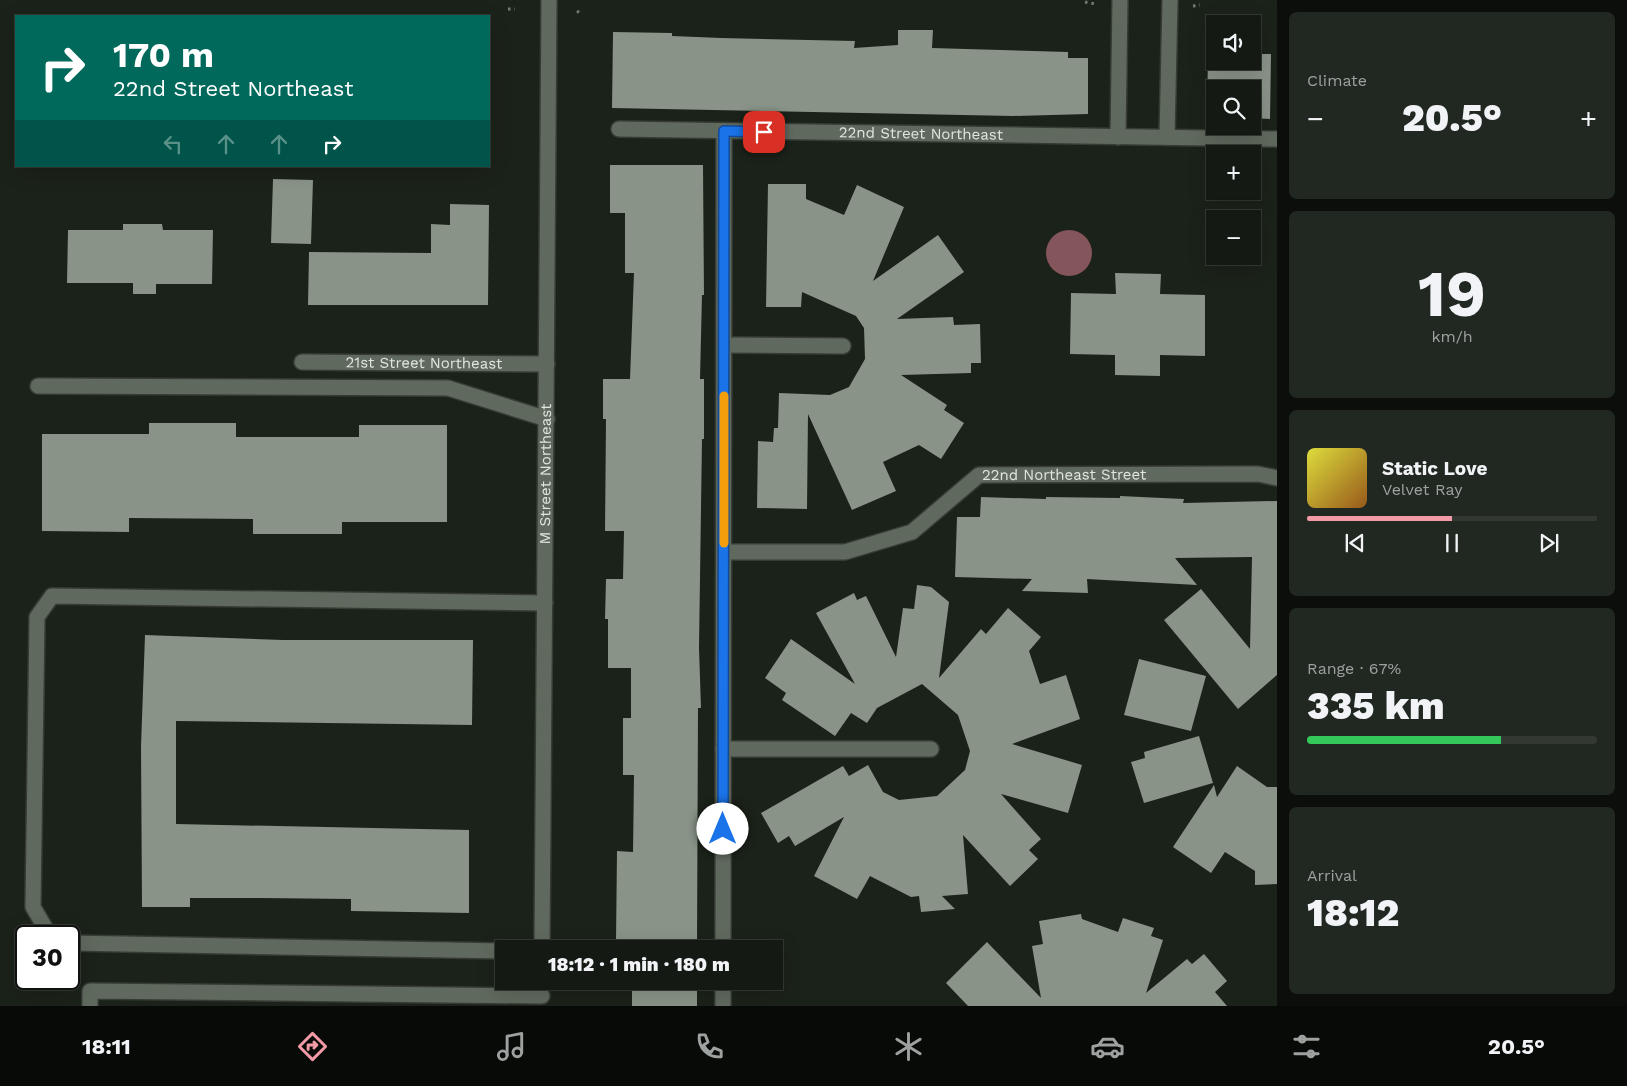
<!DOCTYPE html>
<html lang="en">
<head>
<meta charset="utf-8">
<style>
	:root { --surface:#141a13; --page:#212721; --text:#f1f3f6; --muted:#9da1a0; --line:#333833; --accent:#f39aa7 }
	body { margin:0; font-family:"Work Sans",sans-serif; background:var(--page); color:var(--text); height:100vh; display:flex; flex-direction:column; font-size:19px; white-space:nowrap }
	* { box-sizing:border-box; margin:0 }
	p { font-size:16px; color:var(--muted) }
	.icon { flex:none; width:28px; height:28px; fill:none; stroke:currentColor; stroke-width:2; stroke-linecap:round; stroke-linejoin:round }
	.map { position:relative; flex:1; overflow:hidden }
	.side { display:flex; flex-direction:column; gap:12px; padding:12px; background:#0b0e0a; width:350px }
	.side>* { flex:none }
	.banner { position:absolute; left:15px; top:15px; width:475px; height:152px; border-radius:0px; box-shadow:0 5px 20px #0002,0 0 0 1px var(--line); background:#00695c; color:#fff; overflow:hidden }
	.buttons { position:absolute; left:1206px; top:15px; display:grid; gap:10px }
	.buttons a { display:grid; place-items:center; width:55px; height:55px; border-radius:0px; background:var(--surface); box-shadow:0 5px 20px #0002,0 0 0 1px var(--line); font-size:25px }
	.speed { position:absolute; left:15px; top:925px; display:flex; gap:10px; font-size:25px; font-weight:700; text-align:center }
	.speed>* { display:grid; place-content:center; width:65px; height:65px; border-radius:50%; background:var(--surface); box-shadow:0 5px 20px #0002,0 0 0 1px var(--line); line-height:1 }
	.speed .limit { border:2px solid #111; border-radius:8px; background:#fff; color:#111 }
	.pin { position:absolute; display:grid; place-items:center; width:42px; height:42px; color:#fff; margin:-21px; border-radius:10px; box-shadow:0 2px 8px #0006 }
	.me { position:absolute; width:55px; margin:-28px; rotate:0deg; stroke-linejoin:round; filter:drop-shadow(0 0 4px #0008) }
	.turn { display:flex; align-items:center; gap:18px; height:105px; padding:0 15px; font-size:22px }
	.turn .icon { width:65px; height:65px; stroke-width:2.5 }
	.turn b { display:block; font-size:35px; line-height:42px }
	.lanes { display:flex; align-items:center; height:48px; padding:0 15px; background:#0003; justify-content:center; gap:25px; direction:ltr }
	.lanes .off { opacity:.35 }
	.big { font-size:38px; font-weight:800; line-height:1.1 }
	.side .tile { flex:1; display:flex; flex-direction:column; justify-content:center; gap:8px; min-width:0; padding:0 18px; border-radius:8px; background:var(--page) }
	.side .dial { align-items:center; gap:0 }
	.dial b { font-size:65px; line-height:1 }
	.song { display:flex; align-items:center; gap:15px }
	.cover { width:60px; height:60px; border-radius:8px; background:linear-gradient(135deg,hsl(60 70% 55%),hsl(30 70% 35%)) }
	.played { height:5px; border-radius:2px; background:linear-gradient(90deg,var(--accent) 50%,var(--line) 50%) }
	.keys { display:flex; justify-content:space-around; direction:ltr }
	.heat { display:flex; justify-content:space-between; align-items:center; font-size:28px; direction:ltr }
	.charge { height:8px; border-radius:4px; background:linear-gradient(90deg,#34c759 67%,var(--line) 0) }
	.trip { position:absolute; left:495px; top:940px; width:288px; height:50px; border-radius:0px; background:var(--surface); box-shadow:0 5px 20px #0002,0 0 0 1px var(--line); font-weight:800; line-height:50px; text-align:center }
	.tab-bar { display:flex; height:80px; justify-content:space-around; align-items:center; background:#080a08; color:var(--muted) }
	.tab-bar .icon { width:35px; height:35px }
	.tab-bar .on { color:var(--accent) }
	.tab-bar b { font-size:22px; color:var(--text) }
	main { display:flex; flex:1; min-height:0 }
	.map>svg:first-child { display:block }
	.water { fill:#85555c }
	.building { fill:#899387 }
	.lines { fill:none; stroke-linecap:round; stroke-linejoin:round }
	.minor-casing { stroke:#363c35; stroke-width:18 }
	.path { stroke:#757b73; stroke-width:3; stroke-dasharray:2.5 4; stroke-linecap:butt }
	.minor { stroke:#60695e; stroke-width:15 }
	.route-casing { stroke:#114b97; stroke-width:12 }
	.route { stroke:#1a73e8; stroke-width:9 }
	.slow { stroke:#f59e0b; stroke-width:9 }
	.labels { text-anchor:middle; stroke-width:5; stroke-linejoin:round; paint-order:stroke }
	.street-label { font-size:15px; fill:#e0e6df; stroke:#121910 }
</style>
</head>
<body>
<main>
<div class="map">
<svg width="1277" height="1006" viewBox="0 0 1277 1006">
	<rect width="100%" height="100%" fill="#1b2219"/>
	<path class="water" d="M1046 253a23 23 0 1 1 46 0a23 23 0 1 1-46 0Z"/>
	<path class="building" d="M898 30H933L932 48 1068 52V58H1088V114L1013 116 612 108 613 32 672 33V36L721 38 855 41 854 48 898 45Z
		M1208 53H1215V61H1252V54H1271L1270 119 1252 118V89H1215V118H1207Z
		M610 165H703L704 295H702L700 379H704V439H702L699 648 701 708H698L697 949H632V941H616L617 851 633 852 634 775H623V718H631V668H608V619H605L606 579H623L624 531H605L606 419H603V379H630L634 273H625V213H610Z
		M273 179 313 180 311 244 271 243Z
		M768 184H806V199L844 215 857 185 904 207 873 281 938 235 964 272 897 319 953 317 954 325 980 324 981 363H971V373L901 375 947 405 944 410 964 423 941 459 919 445 883 462 896 491 852 510 808 414 807 509 757 508 758 441 773 442 774 428H778L779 393 830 395 849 387 865 359 864 328 856 316 802 292 801 307H766Z
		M450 204 489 205 488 305H308L309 252 431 253V224L450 225Z
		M123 224H162L163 230H213L212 284H156V294H133V283H67L68 230H123Z
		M1115 273 1161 274 1160 294 1205 295V356L1160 355V376L1115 375V355L1070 354 1071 293 1116 294Z
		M149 423H236V437H359V425H447V522H342V534H253V519L129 518V532L42 531V434H149Z
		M1120 496 1184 499 1183 503 1277 501V675L1238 709 1164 620 1201 589 1250 649 1252 557 1175 558 1197 585 1087 579 1088 593 1022 591 1032 579 955 577 957 517H980L981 497 1046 499V497L1120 498Z
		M917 585 931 587 949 602 939 678 981 629 986 634 1008 608 1041 637 1029 651 1040 684 1066 675 1080 719 1012 744 1082 765 1068 813 1001 794 1041 839 1029 850 1038 859 1010 886 963 835 968 894 942 896 955 909 921 912 919 896 911 897 870 876 857 899 814 876 844 817 795 846 789 836 778 843 761 813 843 766 849 776 868 765 883 792 899 800 937 796 965 770 970 751 958 715 922 684 877 708 867 723 851 713 835 736 782 700 786 693 765 678 791 639 855 684 816 613 854 593 857 600 866 596 896 657 903 608 914 609Z
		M145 635 283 640H473L472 725 176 721V824L469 830V913L351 911V899L261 898H190V907H142L141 746Z
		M1139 659 1206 676 1191 731 1124 715Z
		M1199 736 1213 783 1144 803 1131 762 1145 758 1144 752Z
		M1237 766 1267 787H1277V884L1255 885V871L1225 852 1211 873 1173 847 1214 785 1217 797Z
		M1081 914 1082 919 1118 932 1123 918 1154 928 1151 936 1163 940 1146 993 1187 959 1192 964 1204 954 1227 981 1215 992 1227 1006H968L946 983 987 942 1041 998 1032 946 1043 944 1039 921Z
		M632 981H697V1006H632Z"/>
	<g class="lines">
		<g class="minor-casing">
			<g id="minor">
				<path id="s1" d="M619 129 1277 139"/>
				<path d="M1118 137 1120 0"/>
				<path d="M1167 137 1170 0"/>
				<path d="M724 345 843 346"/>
				<path id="s2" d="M302 362 547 364"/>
				<path d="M38 386 448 388 547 419"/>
				<path id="s3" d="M724 552H845L912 532 979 475 1258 474 1277 478"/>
				<path d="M723 749H931"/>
				<path d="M50 936 33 907 37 617 52 596 545 603"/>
				<path d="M69 943 504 951"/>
				<path id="s4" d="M542 949 549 0"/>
				<path d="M723 949 724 131"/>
				<path d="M90 1006V991L542 996"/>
				<path d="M723 1006V981"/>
			</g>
		</g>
		<path class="path" d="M1085 2 1096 4
			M1193 6 1200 5
			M508 9H515
			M577 11 581 14"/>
		<use href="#minor" class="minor"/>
	</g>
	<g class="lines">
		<g class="route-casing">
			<path id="route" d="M723 829 724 131 764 132"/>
		</g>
		<use href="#route" class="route"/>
		<path class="slow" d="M724 543V396"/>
	</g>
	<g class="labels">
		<g class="street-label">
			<text dy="5" stroke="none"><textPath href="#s1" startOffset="302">22nd Street Northeast</textPath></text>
			<text dy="5" stroke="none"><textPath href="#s2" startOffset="122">21st Street Northeast</textPath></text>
			<text dy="5" stroke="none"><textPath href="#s4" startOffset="475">M Street Northeast</textPath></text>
			<text dy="5" stroke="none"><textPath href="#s3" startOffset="364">22nd Northeast Street</textPath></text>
		</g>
	</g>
</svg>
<div class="buttons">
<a><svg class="icon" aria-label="sound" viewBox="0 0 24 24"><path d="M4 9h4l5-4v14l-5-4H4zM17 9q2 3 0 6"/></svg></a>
<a><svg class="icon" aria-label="search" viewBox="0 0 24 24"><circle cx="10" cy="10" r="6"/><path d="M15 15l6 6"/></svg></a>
<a>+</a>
<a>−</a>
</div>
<div class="speed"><div class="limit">30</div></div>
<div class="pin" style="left:764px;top:132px;background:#d93025"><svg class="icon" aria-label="arrive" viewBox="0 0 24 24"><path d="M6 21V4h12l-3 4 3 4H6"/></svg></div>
<svg class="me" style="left:723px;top:829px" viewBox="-20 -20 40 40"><circle r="19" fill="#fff"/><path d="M0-13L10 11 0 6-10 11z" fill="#1a73e8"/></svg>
<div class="trip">18:12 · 1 min · 180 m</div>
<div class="banner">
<div class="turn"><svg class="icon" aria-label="right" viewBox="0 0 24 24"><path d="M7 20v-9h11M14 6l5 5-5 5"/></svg><div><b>170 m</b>22nd Street Northeast</div></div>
<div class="lanes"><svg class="icon off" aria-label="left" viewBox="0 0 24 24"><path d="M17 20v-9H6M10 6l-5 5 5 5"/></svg><svg class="icon off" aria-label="ahead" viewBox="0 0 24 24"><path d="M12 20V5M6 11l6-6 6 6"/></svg><svg class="icon off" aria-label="ahead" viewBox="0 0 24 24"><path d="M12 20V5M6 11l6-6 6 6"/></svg><svg class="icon" aria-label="right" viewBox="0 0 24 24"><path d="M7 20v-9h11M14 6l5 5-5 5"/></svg></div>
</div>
</div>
<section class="side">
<div class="tile"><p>Climate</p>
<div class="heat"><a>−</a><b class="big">20.5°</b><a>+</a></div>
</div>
<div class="tile dial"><b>19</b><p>km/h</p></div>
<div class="tile">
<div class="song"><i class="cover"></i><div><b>Static Love</b><p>Velvet Ray</p></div></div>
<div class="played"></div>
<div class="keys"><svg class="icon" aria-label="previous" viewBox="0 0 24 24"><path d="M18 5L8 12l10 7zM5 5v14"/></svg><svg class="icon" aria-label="pause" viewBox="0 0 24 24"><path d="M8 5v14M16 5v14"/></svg><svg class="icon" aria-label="next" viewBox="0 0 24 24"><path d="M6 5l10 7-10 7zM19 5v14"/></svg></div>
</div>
<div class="tile"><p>Range · 67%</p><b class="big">335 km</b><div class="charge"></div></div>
<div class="tile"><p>Arrival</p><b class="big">18:12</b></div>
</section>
</main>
<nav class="tab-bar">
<b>18:11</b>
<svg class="icon on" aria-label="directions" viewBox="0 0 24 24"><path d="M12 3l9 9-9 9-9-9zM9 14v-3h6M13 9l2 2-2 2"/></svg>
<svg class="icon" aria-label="music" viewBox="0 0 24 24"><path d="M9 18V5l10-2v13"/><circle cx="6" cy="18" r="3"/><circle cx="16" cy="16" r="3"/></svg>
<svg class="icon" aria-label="phone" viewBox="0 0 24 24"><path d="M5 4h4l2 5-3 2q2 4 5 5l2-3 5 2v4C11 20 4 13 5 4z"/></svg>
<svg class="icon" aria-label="climate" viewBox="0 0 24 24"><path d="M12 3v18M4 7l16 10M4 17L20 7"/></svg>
<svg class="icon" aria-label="car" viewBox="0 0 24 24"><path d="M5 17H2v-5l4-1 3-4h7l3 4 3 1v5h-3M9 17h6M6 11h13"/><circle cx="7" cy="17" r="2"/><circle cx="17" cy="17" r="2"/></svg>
<svg class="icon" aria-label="filters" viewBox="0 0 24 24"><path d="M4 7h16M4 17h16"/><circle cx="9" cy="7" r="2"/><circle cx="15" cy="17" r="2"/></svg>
<b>20.5°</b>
</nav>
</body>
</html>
